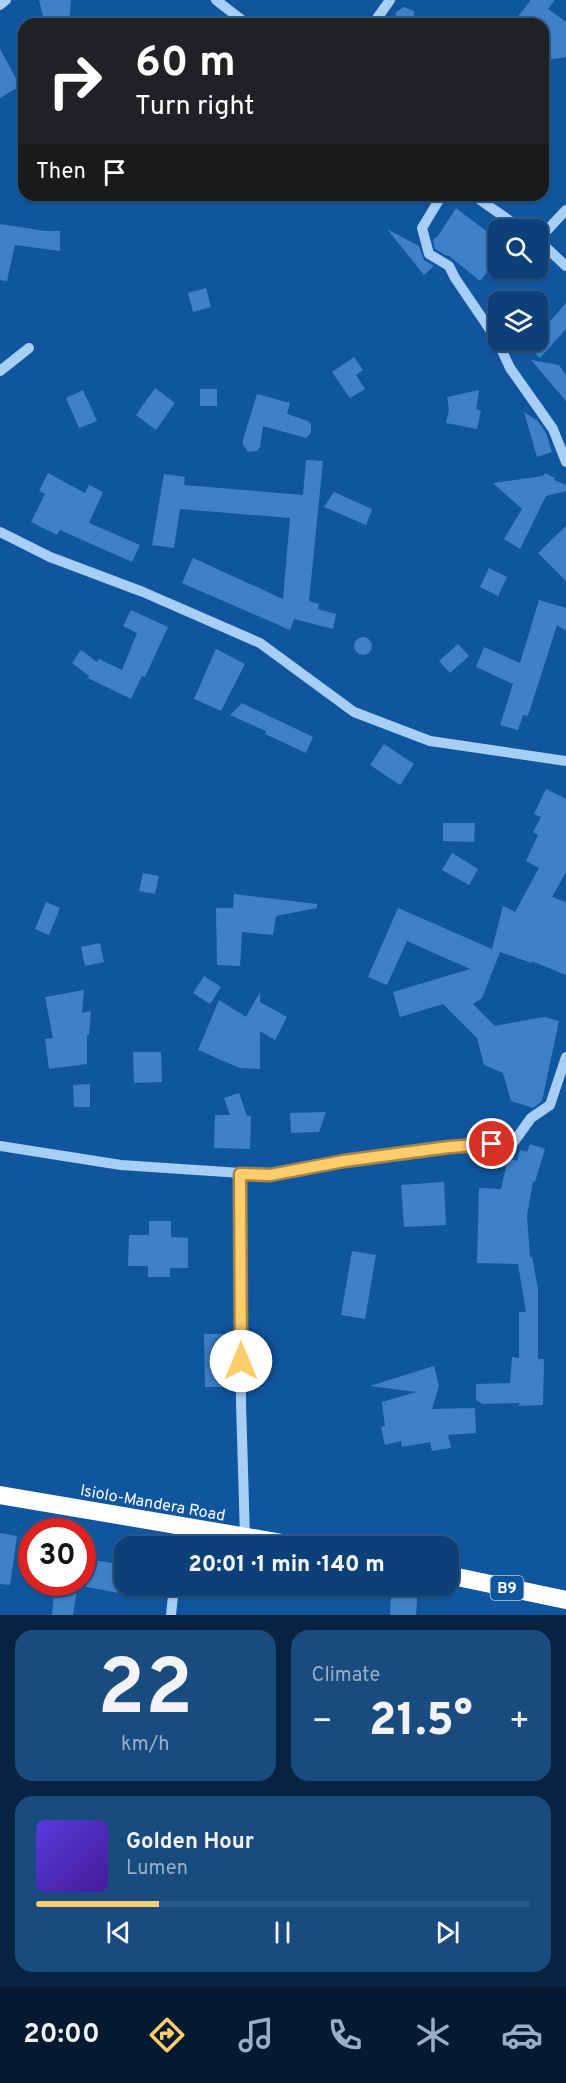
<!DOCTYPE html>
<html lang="en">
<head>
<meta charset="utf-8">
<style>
	:root { --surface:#0c4077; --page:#1a4b7f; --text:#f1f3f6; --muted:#9aafc6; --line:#2c5989; --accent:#ffcd6b }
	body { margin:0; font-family:Overpass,sans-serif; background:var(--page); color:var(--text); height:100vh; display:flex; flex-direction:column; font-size:22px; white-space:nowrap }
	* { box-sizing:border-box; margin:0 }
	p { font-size:20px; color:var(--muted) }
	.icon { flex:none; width:33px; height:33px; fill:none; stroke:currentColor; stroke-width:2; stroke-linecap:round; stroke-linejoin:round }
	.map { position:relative; height:1615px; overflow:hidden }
	.panel { display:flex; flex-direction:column; gap:15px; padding:15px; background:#072341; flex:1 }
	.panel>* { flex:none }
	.hud { position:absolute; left:18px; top:18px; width:531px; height:183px; border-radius:18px; box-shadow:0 2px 4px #0004,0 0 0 2px var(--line); background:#202124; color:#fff; overflow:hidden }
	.tools { position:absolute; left:488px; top:219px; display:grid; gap:12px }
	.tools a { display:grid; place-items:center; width:60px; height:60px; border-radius:12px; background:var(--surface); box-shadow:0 2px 4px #0004,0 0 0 2px var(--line); font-size:30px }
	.speed { position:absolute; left:18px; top:1518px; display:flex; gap:12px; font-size:30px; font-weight:700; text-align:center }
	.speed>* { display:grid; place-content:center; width:78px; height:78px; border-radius:50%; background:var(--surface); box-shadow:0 2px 4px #0004,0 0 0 2px var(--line); line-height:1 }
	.speed .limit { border:9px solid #d22; background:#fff; color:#111 }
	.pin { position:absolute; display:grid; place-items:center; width:51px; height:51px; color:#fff; margin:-26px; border:3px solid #fff; border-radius:50%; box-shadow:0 2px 6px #0007 }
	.me { position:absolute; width:66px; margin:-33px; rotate:0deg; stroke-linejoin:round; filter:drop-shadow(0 0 4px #0008) }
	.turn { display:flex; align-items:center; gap:21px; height:126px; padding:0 18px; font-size:27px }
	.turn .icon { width:78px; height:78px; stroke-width:2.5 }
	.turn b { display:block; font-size:42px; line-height:51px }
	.then { display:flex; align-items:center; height:57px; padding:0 18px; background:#0003; gap:12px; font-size:22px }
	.big { font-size:45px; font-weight:800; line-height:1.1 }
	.panel .widget { flex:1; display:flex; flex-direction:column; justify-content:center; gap:9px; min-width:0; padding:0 21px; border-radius:18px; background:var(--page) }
	.panel .dial { align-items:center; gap:0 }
	.dial b { font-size:78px; line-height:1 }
	.song { display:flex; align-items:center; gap:18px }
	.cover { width:72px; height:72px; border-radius:9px; background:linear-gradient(135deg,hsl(250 70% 55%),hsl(260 70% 35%)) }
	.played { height:6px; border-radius:3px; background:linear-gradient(90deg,var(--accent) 25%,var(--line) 25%) }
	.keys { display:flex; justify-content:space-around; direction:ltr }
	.heat { display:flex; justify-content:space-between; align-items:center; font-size:33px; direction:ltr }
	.panel .tiles { flex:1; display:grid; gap:15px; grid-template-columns:1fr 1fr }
	.widget:last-child { grid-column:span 2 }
	.trip { position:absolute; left:114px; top:1536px; width:345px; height:60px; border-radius:18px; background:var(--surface); box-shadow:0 2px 4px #0004,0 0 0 2px var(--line); font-weight:800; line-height:60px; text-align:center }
	.tabs { display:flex; height:96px; justify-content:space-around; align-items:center; background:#051a30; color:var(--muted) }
	.tabs .icon { width:42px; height:42px }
	.tabs .selected { color:var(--accent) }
	.tabs b { font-size:27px; color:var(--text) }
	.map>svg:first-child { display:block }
	.building { fill:#3e81c7 }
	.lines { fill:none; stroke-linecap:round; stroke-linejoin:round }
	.minor { stroke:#a7cef5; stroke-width:10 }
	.highway { stroke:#fff; stroke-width:18 }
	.route-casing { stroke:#a68546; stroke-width:15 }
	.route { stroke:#ffcd6b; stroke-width:10 }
	.labels { text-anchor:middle; stroke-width:4.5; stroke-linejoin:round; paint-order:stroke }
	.shield { fill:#10569f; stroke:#b7cce2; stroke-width:1.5 }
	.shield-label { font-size:15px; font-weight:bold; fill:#fff }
	.street-label { font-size:16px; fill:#fff; stroke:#10569f }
</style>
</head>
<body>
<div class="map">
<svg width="566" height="1615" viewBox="0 0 566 1615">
	<rect width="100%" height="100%" fill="#10569f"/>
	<path class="building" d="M39 0H71L69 24H45Z
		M531 0H555L548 9 566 22V57L543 61V24H512Z
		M404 7 414 11 413 24H395L396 12Z
		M0 49 20 86 0 98Z
		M456 208 498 240V259L480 281 448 255 447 256 435 249 433 240 438 236Z
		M0 224 45 231H60V251L15 245 7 281 0 280Z
		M387 229 419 246 424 260 434 266 424 275Z
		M206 288 211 307 193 312 188 293Z
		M566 303V329L540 358 528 347 533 340H537V336Z
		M354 357 363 370 356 375 365 389 350 398 332 372Z
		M531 360 559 365 566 375V401Z
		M155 388 175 403 156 430 136 415Z
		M200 389H217V406H200Z
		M83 390 97 421 79 428 66 398Z
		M479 390 476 409 481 411 477 429 446 423 449 409 447 397Z
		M257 394 290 403 287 414 308 421 311 424V433L306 438 263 426 260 447 257 451 248 452 243 445V440Z
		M524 412 538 421 546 433 552 452 537 457Z
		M306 460 323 461 309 601 319 604 318 609 336 614 333 629 294 619 290 630 182 583 193 558 283 599 290 518 180 509 174 548 152 545 164 474 185 477 184 485 303 495Z
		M48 473 85 493 89 485 103 492 89 523 140 545 132 562 60 530 57 535 31 522 45 494 39 491Z
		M545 473 555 478 554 480 566 485V491L546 496 520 549 504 539 522 509 493 483 543 476Z
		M334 492 372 509 366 525 324 507Z
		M566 526V581L538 553Z
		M489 568 507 577 498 596 480 587Z
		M539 600 566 608V631L557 625 528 716 523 715 518 730 500 725 513 684 476 667 484 647 520 663Z
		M131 610 168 627 145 677 142 676 131 699 88 678 89 676 72 663 81 650 97 662 99 659 122 670 137 633 123 626Z
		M354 646a9 9 0 1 1 18 0a9 9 0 1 1-18 0Z
		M458 644 469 656 450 673 439 661Z
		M216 649 245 664 221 711 194 699Z
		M242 703 313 737 306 753 265 734 266 731 230 715Z
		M384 744 414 764 400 785 370 765Z
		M546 789 566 799V872L552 897 566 902V975L531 961 532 963 494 950 500 952 482 998 473 1004 495 1026 544 1017 559 1021 542 1101 533 1108 511 1101 503 1073 484 1065 477 1038 443 1004 400 1017 393 992 470 969 407 941 387 985 368 977 398 908 492 949 503 906 515 912 539 868 526 861 538 835 533 832 541 817 534 814Z
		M443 823H475L474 842 443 841Z
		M452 853 478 869 469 885 442 870Z
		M143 873 159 876 155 894 139 891Z
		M234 894 317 904V908L276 916 273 935 242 932 240 966 217 965 216 908H233Z
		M46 902 60 908 49 935 35 929Z
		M100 943 104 962 85 966 81 947Z
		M204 976 221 987 210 1004 193 993Z
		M84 990 82 1013 91 1011 89 1035H87V1064L49 1069 45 1039 53 1038 45 997Z
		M260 992V1002L287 1017 275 1040 260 1031V1069L240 1068 198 1050 219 1000 246 1017Z
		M133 1052H161L162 1082 134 1083Z
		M90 1084V1107H74L73 1085Z
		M239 1093 247 1116H251L250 1149 214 1148 215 1115H230L224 1098Z
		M326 1112 319 1132 291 1133 290 1113Z
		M530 1144 545 1149 535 1182 533 1181 527 1216 530 1257H532L538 1289V1359H544L543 1405 518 1406 520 1403 483 1404 476 1400V1384L510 1383 512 1357 519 1358V1312H526L518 1264 477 1263 479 1188 501 1189 508 1158 517 1161 520 1150 527 1152Z
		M444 1182 446 1225 404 1227 401 1185Z
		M149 1221H171V1237L188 1238V1268H170V1277H148V1266H128L129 1235H149Z
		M352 1251 376 1255 365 1319 341 1315Z
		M204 1334H226V1387H205Z
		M434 1366 439 1386 432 1409 475 1408 476 1433 448 1435 451 1448 432 1451 430 1442 402 1447 401 1441 385 1445 381 1427 385 1426 382 1402 416 1392 370 1386Z
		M0 1533 17 1536 10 1585 0 1584Z
		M82 1558 124 1565V1594L82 1586Z
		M55 1582H78L73 1615H52Z
		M406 1586H418L416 1615H390L391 1593 402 1594Z"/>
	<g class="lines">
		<path class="minor" d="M216 0 247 24
			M0 5 6 0
			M373 24 390 0
			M442 195 422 228 429 254 449 266 455 278 497 340 510 368 553 429 566 462
			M473 195 523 230
			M537 239 566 266
			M538 240 566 210
			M0 371 29 348
			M0 532 50 557 143 592 260 643 354 712 430 741 566 761
			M0 1146 121 1165 270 1175 344 1161 449 1147 513 1143 531 1118 550 1105 566 1057
			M240 1174 241 1403 245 1537
			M178 1546 180 1526
			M171 1615 174 1586"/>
		<path class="highway" d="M0 1495 300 1546
			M448 1575 566 1600"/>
	</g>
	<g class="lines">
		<g class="route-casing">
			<path id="route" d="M241 1361 240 1174 270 1175 344 1161 449 1147 492 1144"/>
		</g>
		<use href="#route" class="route"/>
	</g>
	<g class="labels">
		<rect class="shield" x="490.5" y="1576" width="33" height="24" rx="4.5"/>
		<g class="shield-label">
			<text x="507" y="1593">B9</text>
		</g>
		<g class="street-label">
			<text transform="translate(153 1502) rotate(10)" y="6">Isiolo-Mandera Road</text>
		</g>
	</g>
</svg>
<div class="tools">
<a><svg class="icon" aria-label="search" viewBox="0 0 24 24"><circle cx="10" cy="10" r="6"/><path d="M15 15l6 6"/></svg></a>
<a><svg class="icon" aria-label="layers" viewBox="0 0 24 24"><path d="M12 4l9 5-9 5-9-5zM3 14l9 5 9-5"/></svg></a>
</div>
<div class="speed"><div class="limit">30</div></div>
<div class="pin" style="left:492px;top:1144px;background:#d93025"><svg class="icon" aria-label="arrive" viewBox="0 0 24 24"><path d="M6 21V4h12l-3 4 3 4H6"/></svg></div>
<svg class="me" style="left:241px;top:1361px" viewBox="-20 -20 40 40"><circle r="19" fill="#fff"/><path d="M0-13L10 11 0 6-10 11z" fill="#ffcd6b"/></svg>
<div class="trip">20:01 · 1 min · 140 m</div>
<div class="hud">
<div class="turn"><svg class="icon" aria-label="right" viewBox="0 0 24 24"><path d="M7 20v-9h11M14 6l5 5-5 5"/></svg><div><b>60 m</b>Turn right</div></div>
<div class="then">Then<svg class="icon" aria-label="arrive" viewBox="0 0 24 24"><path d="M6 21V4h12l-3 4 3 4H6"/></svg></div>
</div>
</div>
<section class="panel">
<div class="tiles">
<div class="widget dial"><b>22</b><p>km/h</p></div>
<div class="widget"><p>Climate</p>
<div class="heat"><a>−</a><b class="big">21.5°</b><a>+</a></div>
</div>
<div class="widget">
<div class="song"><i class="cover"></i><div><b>Golden Hour</b><p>Lumen</p></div></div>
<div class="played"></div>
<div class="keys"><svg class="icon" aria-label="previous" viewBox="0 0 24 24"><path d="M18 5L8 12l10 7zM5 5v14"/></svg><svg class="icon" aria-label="pause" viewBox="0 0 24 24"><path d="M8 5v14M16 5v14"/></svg><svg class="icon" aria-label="next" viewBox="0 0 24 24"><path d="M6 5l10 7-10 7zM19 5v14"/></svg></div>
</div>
</div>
</section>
<nav class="tabs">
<b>20:00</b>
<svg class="icon selected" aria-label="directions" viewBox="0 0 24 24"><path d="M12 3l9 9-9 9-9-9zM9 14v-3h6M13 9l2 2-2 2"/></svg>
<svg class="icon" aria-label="music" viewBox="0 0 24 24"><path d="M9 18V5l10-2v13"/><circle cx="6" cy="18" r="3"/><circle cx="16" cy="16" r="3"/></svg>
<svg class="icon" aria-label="phone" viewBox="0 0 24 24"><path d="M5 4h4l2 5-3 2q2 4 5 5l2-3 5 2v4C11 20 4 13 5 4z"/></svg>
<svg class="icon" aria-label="climate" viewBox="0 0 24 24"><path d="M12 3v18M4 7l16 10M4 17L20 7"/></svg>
<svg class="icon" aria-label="car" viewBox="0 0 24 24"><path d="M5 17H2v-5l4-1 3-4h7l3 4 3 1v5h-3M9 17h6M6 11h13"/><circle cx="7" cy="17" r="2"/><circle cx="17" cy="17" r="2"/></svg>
</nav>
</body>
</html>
